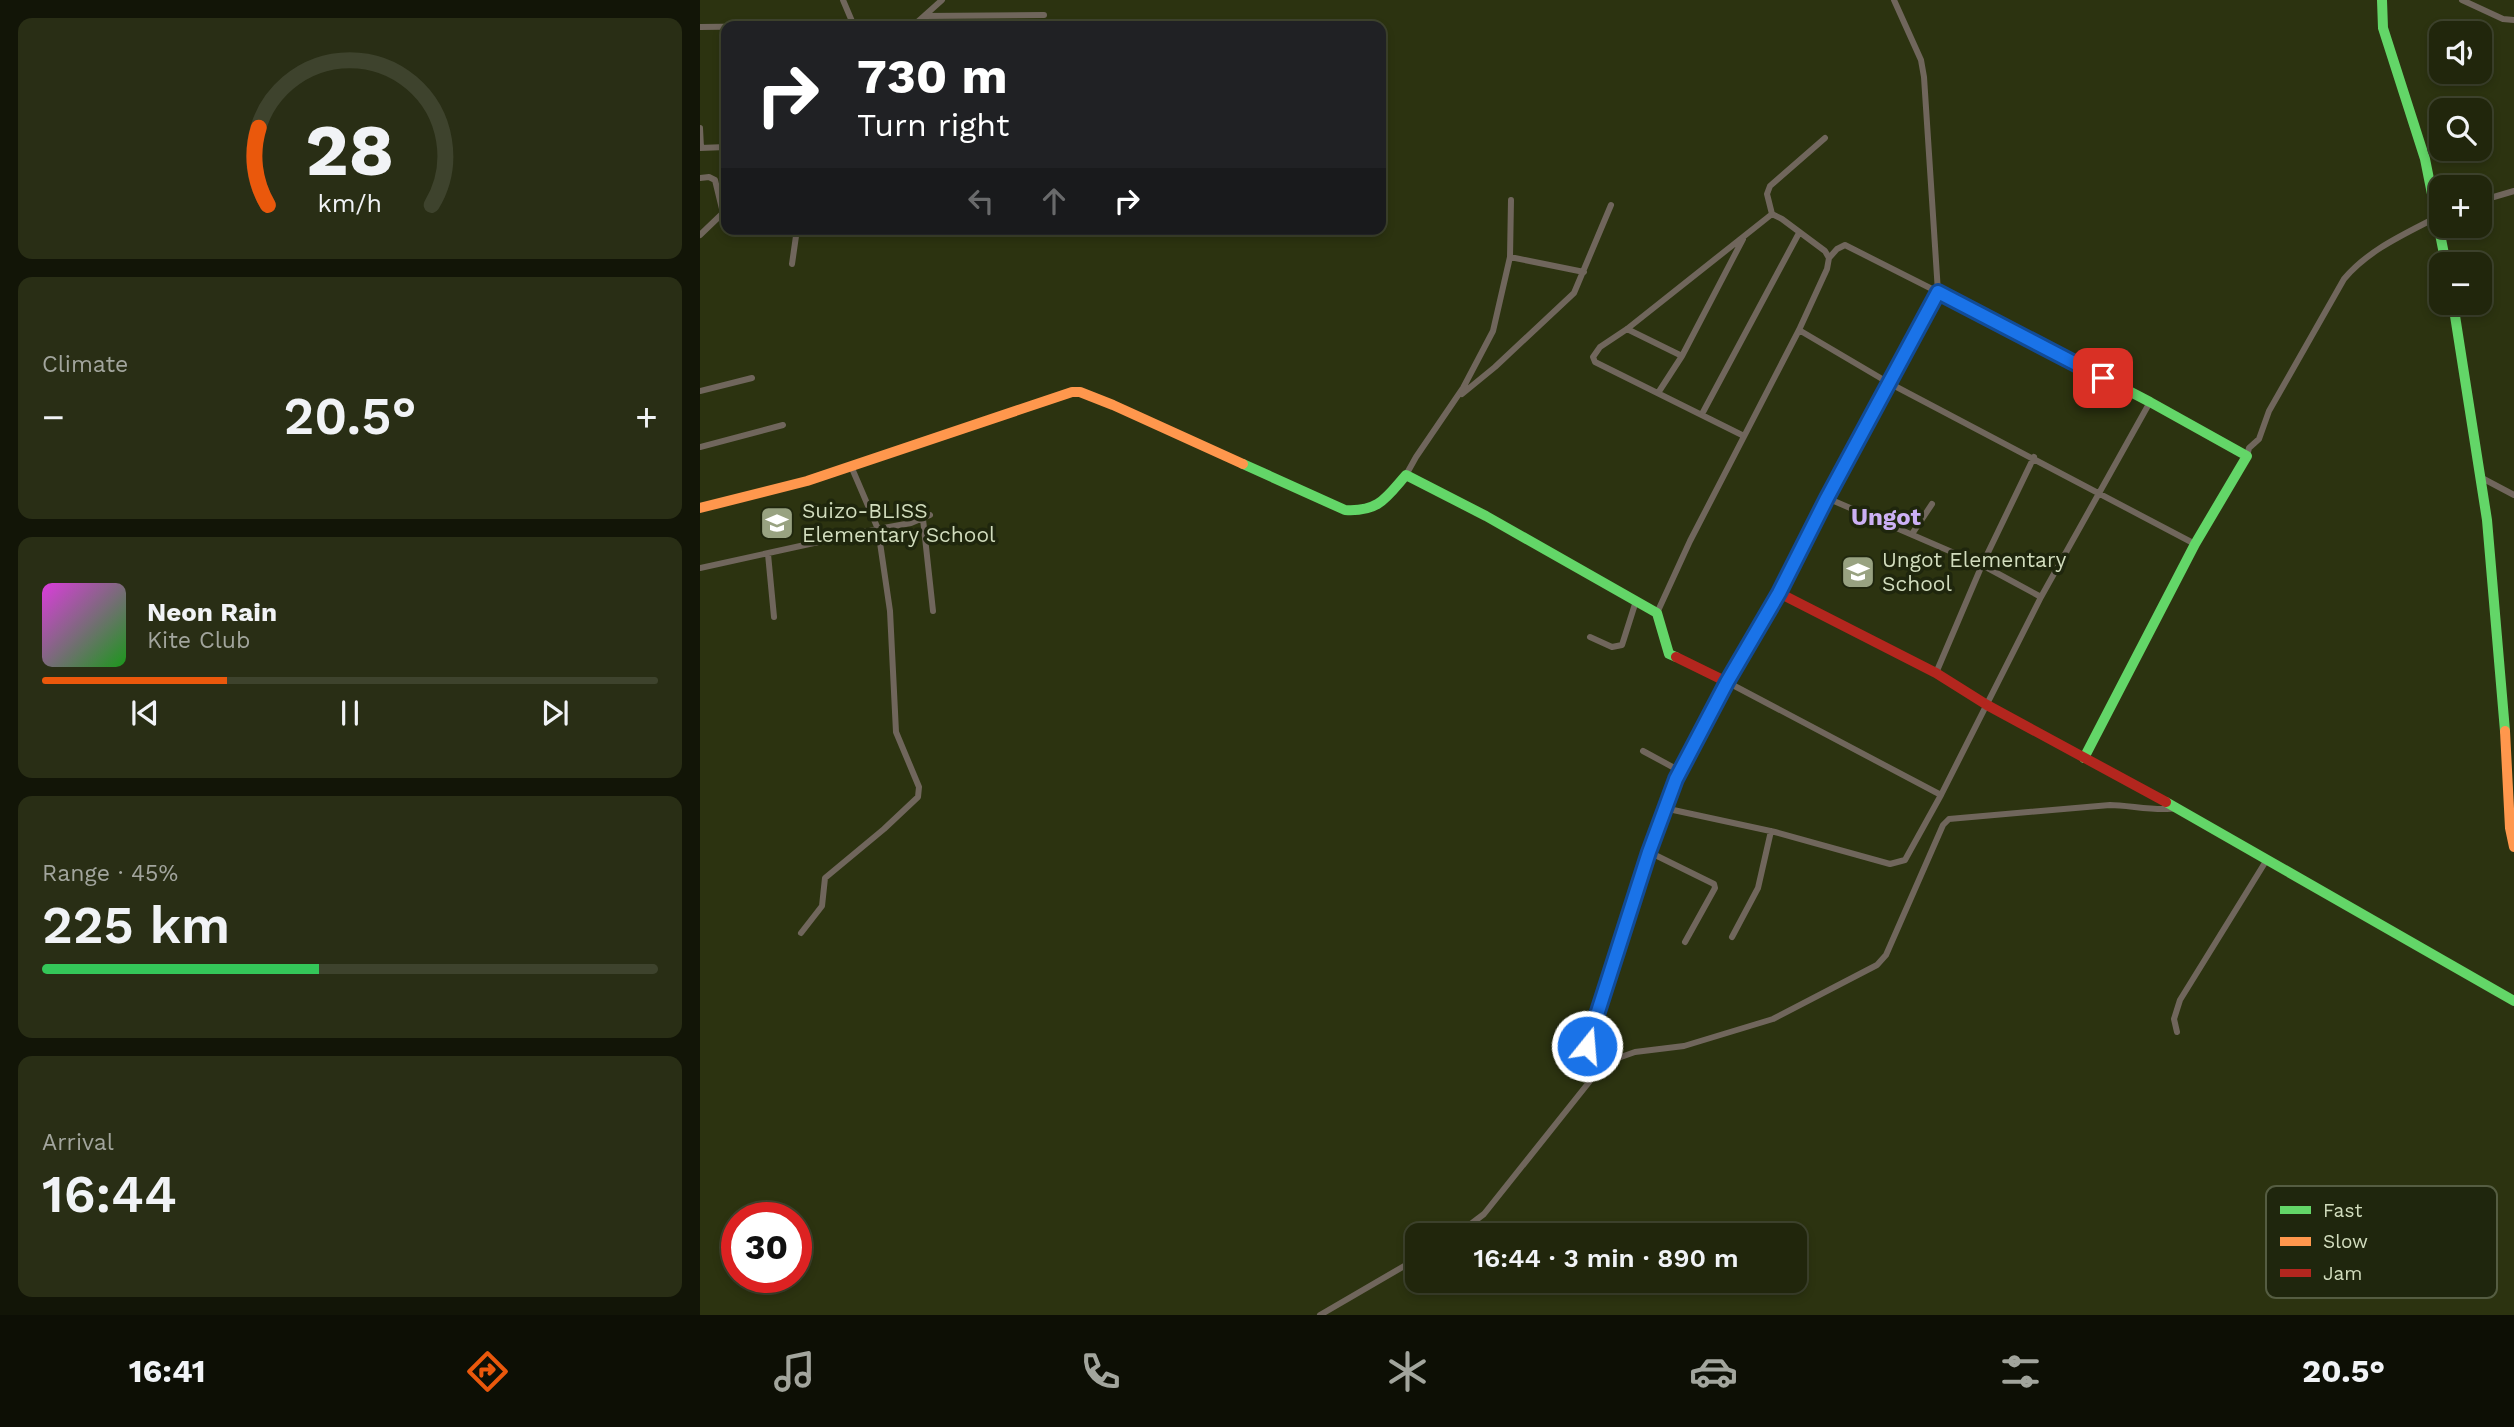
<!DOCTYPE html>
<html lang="en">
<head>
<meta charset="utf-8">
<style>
	:root { --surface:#21260c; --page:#292e15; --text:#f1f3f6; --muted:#a2a59d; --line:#3e432d; --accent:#ea580c }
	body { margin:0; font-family:"Work Sans",sans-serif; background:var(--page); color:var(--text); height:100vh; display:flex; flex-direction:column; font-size:26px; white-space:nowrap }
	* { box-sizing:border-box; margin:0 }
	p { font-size:23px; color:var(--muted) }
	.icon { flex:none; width:38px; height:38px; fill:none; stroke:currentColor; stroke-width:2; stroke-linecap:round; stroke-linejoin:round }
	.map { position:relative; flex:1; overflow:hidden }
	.details { display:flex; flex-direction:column; gap:18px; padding:18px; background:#121507; width:700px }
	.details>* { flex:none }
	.guide { position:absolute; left:21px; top:21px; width:665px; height:214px; border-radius:14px; box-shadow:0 4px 10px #0003,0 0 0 2px var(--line); background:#202124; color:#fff; overflow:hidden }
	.buttons { position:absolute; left:1729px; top:21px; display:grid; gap:14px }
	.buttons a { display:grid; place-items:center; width:63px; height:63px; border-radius:14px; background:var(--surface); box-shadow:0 4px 10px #0003,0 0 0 2px var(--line); font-size:35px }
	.speed { position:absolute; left:21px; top:1202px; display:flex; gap:14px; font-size:35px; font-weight:700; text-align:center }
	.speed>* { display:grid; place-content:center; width:91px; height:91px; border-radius:50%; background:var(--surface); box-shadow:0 4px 10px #0003,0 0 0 2px var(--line); line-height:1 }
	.speed .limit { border:10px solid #d22; background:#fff; color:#111 }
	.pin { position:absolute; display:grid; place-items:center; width:60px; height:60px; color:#fff; margin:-30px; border-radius:14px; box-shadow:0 4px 10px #0006 }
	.me { position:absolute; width:77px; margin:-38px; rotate:17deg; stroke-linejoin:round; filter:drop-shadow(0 0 5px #0008) }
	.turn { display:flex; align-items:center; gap:24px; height:147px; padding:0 21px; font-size:32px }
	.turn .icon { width:91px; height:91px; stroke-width:2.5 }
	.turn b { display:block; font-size:49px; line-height:60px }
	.lanes { display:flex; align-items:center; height:66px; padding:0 21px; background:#0003; justify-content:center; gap:35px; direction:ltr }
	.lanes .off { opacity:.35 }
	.big { font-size:52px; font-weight:600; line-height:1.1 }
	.details .widget { flex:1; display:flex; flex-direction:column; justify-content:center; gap:10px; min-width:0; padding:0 24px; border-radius:14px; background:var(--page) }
	.details .dial { align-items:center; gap:0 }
	.dial svg { height:182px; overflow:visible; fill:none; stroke:var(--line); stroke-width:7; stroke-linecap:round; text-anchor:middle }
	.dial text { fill:var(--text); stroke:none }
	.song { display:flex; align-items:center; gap:21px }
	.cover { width:84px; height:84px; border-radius:10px; background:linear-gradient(135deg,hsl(300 70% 55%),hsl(120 70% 35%)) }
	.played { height:7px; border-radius:4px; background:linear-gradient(90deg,var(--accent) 30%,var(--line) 30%) }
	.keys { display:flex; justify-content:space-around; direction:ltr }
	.heat { display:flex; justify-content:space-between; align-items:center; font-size:38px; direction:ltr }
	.charge { height:10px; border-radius:5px; background:linear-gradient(90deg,#34c759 45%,var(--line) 0) }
	.trip { position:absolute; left:705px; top:1223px; width:402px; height:70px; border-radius:14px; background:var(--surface); box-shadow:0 4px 10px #0003,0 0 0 2px var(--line); font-weight:600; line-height:70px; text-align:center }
	.tabs { display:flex; height:112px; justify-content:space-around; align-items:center; background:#0d0f05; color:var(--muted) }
	.tabs .icon { width:49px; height:49px }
	.tabs .on { color:var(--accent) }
	.tabs b { font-size:32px; color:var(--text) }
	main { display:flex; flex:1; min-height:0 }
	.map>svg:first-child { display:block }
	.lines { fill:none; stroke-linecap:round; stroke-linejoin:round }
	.street { stroke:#70665c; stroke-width:6 }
	.fast { stroke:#63d668; stroke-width:10 }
	.slow { stroke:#ff974d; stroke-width:10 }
	.jam { stroke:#b3261e; stroke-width:10 }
	.route-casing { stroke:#114b97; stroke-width:18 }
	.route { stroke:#1a73e8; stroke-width:12 }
	.labels { text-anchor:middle; stroke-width:7; stroke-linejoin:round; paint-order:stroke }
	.poi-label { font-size:21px; fill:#d2ddbe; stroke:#1f260d; text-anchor:start }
	.quarter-label { font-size:24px; font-weight:bold; fill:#ccb0f5; stroke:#1f260d }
	.key { fill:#1f260d; stroke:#555d42; stroke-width:2 }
	.key-label { font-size:19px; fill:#d2ddbe }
</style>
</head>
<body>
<main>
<section class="details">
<div class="widget dial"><svg viewBox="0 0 100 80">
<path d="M14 69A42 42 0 1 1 86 69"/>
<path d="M14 69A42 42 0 0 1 10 35" stroke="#ea580c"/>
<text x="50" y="56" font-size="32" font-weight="700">28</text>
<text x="50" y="72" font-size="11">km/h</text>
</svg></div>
<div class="widget"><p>Climate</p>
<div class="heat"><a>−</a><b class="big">20.5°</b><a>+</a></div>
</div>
<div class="widget">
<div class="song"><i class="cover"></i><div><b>Neon Rain</b><p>Kite Club</p></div></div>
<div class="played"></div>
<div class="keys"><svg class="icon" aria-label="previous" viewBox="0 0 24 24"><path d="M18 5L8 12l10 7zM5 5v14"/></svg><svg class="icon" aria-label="pause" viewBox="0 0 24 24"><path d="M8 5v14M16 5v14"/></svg><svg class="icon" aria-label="next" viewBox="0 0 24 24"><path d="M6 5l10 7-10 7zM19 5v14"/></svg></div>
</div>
<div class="widget"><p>Range · 45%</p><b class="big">225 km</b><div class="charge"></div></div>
<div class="widget"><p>Arrival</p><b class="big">16:44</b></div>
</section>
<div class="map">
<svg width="1814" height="1315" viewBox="0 0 1814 1315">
	<rect width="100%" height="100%" fill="#2c3310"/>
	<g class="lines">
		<path class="street" d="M143 0 154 26
			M1194 0 1221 60 1224 77 1238 292
			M1762 0 1803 19 1814 20
			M225 16 344 15
			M213 26 242 0
			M0 27 154 25
			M0 128 1 148
			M0 148 26 147
			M0 178 9 177 15 180 23 213
			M1780 201 1814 191
			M1072 214 1067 194 1070 186 1125 138
			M0 235 25 211
			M810 257 884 272
			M1129 258 1137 249 1145 245 1238 292
			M92 264 97 229
			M927 329 982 356
			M1099 330 1189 383 1495 544
			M0 391 52 378
			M958 393 982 356 1043 239
			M762 394 795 367 874 293 911 205
			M1002 414 1099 233
			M1044 436 895 362 893 357 900 347 927 329 1072 214
			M0 447 83 425
			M1547 456 1549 448 1559 439 1569 411 1644 279C1669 249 1707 233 1741 215
			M706 475 716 457 763 388 793 331 810 257 811 200
			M1780 477 1814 495
			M1127 498 1282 565 1341 597
			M223 519 233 611
			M1212 534 1232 504
			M68 554 74 617
			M0 568 178 529 151 466
			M957 613 990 541 1099 330 1127 269 1129 258 1125 251 1082 219 1072 214
			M890 637 912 647 922 645 936 601
			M1236 673 1282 565 1334 457
			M943 751 980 771
			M964 808 1075 832 1190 864 1205 860 1241 795 1341 597 1450 402
			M949 852 1014 884 1015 888 985 942
			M101 933 122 906 125 878 184 829 218 797 219 787 196 732 190 611 178 529 211 523 230 515
			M1032 937 1058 888 1071 831
			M1477 1032 1474 1019 1480 1000 1566 861
			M894 1076 888 1059 887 1046 964 808 976 779 1027 682 1241 795
			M755 1236 784 1214 894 1076 918 1058 935 1052 984 1046 1073 1019 1177 965 1186 955 1243 825 1249 819 1410 805C1428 805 1460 812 1475 808
			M620 1315 718 1258"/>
		<path class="fast" d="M1682 0 1683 28 1725 159 1746 264
			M1753 303 1787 520 1805 731
			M1329 339 1450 402 1547 456 1495 544 1384 758
			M543 464 645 510C679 512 686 498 706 475L786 516 957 613 969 654 976 657
			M1466 802 1814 1001"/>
		<path class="slow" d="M0 508 107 481 372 392H380L413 405 543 464
			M1079 593 1238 292 1329 339
			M1805 731 1810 828 1814 847"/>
		<path class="jam" d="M976 657 1027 682 1079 593 1236 673 1287 705 1466 802"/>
	</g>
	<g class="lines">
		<g class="route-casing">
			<path id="route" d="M887 1046 949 852 976 779 1027 682 1079 593 1127 498 1238 292 1403 378"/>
		</g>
		<use href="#route" class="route"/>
	</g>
	<defs>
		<g id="school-square" transform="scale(1.75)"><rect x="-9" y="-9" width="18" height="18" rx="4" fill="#98a281" stroke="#1f260d"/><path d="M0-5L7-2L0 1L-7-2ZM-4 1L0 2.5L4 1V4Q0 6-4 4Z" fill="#fff"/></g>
	</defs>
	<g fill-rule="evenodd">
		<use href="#school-square" x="77" y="523"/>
		<use href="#school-square" x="1158" y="572"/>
	</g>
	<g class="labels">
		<g class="poi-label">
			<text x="102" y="518">Suizo-BLISS<tspan x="102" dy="24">Elementary School</tspan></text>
			<text x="1182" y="567">Ungot Elementary<tspan x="1182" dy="24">School</tspan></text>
		</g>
		<g class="quarter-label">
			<text x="1186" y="525">Ungot</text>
		</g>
	</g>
	<rect x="1566" y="1186" width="231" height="112" rx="10" class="key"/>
	<rect x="1580" y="1206" width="31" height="8" fill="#63d668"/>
	<rect x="1580" y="1237" width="31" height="9" fill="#ff974d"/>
	<rect x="1580" y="1269" width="31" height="8" fill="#b3261e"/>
	<g class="key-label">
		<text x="1623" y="1217">Fast</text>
		<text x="1623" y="1248">Slow</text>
		<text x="1623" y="1280">Jam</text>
	</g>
</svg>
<div class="buttons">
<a><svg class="icon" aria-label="sound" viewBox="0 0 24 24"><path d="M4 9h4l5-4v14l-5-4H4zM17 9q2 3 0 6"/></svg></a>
<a><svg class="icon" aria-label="search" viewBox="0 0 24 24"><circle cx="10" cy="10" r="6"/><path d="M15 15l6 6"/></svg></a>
<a>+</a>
<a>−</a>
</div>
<div class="speed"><div class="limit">30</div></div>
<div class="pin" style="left:1403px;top:378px;background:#d93025"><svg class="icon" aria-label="arrive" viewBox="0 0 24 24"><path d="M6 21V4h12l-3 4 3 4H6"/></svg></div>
<svg class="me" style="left:887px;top:1046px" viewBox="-20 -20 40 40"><circle r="17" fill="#1a73e8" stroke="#fff" stroke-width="3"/><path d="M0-11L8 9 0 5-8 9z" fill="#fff"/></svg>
<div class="trip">16:44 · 3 min · 890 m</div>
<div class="guide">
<div class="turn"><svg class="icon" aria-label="right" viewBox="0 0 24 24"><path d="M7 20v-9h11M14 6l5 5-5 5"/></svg><div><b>730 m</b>Turn right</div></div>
<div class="lanes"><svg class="icon off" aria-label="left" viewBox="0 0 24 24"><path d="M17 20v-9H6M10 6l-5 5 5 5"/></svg><svg class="icon off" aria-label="ahead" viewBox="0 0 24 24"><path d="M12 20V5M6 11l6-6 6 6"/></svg><svg class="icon" aria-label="right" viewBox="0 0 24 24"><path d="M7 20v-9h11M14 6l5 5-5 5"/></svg></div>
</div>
</div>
</main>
<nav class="tabs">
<b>16:41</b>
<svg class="icon on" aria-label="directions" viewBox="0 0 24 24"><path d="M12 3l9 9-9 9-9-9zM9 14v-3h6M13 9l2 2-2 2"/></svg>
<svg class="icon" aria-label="music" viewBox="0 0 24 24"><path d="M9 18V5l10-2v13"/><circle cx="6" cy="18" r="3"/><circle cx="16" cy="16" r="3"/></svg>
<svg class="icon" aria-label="phone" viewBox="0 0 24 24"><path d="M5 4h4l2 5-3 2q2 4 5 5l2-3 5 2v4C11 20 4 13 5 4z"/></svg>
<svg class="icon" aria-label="climate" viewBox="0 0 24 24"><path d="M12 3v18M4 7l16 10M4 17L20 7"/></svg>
<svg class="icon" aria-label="car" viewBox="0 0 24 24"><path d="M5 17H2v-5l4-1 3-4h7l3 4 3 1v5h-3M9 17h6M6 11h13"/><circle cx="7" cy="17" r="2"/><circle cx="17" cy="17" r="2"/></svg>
<svg class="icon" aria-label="filters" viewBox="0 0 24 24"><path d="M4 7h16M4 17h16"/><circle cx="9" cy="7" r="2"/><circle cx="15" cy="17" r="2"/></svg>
<b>20.5°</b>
</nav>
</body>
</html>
